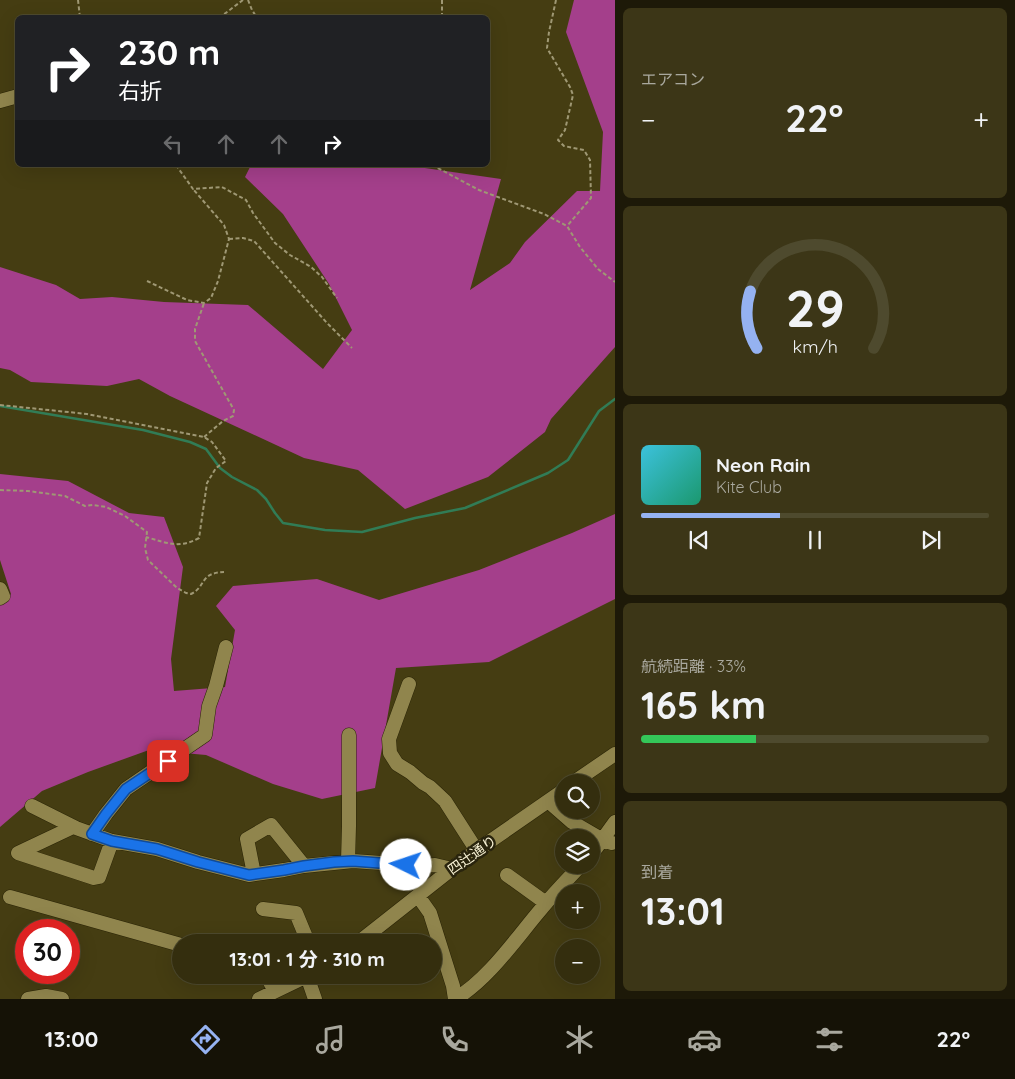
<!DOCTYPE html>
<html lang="ja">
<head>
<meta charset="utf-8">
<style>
	:root { --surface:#342e0e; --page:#3c3617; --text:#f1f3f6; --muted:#a9a89e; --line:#4e4a2e; --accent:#95b2f1 }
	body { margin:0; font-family:Quicksand,"Noto Sans JP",sans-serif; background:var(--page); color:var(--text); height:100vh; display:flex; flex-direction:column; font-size:19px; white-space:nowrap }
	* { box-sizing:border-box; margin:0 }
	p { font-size:16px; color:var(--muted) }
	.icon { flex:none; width:28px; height:28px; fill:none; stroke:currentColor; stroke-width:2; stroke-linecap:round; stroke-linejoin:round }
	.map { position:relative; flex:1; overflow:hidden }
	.sheet { display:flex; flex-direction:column; gap:8px; padding:8px; background:#1d1908; width:400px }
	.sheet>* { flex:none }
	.hud { position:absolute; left:15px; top:15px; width:475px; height:152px; border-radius:8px; box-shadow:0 5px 20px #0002,0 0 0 1px var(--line); background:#202124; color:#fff; overflow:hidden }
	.buttons { position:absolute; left:555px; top:774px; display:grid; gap:10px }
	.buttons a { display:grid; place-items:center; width:45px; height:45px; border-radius:50%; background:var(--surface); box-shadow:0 5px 20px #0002,0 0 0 1px var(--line); font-size:25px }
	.speed { position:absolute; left:15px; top:919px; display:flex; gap:10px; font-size:25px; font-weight:700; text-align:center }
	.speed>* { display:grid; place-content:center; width:65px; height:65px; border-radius:50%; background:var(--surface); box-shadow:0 5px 20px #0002,0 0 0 1px var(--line); line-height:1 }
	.speed .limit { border:8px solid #d22; background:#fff; color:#111 }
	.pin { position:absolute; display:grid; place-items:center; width:42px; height:42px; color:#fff; margin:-21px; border-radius:10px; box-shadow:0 2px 8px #0006 }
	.me { position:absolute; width:55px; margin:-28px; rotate:274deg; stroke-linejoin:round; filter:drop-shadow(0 0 4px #0008) }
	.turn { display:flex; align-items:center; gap:18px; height:105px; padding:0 20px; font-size:22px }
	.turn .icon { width:65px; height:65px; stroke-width:2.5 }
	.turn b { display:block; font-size:35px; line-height:42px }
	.lanes { display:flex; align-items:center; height:48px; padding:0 20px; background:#0003; justify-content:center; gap:25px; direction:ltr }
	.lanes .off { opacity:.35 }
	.big { font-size:38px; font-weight:700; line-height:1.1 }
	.sheet .widget { flex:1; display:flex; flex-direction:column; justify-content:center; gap:8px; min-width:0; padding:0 18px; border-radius:8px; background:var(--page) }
	.sheet .dial { align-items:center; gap:0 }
	.dial svg { height:130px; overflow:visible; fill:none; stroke:var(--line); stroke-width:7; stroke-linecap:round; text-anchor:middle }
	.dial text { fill:var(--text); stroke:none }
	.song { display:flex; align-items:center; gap:15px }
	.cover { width:60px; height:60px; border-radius:8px; background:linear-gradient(135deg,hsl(190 70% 55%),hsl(160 70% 35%)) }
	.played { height:5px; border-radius:2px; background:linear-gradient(90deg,var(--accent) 40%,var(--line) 40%) }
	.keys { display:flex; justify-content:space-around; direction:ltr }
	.heat { display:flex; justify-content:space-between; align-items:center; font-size:28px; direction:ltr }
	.charge { height:8px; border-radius:4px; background:linear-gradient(90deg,#34c759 33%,var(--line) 0) }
	.trip { position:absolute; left:172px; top:934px; width:270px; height:50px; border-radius:25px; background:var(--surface); box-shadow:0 5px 20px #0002,0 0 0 1px var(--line); font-weight:700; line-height:50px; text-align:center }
	.dock { display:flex; height:80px; justify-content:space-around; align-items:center; background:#151206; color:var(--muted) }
	.dock .icon { width:35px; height:35px }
	.dock .on { color:var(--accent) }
	.dock b { font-size:22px; color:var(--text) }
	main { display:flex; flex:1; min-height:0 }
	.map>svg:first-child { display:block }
	.forest { fill:#a43f8b }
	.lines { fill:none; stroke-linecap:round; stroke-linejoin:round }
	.stream { stroke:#317c56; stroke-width:2.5 }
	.minor-casing { stroke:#2a2406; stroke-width:15 }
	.path { stroke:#9f9874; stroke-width:2; stroke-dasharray:4 2.5; stroke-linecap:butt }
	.minor { stroke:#90854d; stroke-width:14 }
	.route-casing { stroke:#114b97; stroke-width:12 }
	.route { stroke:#1a73e8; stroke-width:9 }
	.labels { text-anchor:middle; stroke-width:5; stroke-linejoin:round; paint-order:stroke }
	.street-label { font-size:14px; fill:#fbf5d8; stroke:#29240d }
</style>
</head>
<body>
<main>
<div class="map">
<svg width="615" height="999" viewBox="0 0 615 999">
	<rect width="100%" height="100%" fill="#453d12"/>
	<path class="forest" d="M574 0H615V347L551 419 545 432 488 477 405 509 358 470 304 458 170 396 139 379 107 386 31 382 10 370 0 368V267L56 285 80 299 112 297 164 302 248 305 323 369 352 330 329 284 283 214 245 177 251 165H404L501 179 470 290 510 263 525 242 577 191H600L603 132 566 32Z
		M0 474 68 481 129 513 164 517 183 567 171 659 174 691 225 687 235 630 216 606 233 586 317 579 379 600 479 570 572 533 615 514V599L489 662 396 668 375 788 322 799 273 784 206 755 149 750 88 772 42 791 0 827V605L11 594 0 560Z"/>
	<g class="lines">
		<path class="stream" d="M0 406 143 430 190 442 206 449 220 468 232 477 257 490 266 499 275 513 283 523 325 530 362 532 415 518 465 508 548 473 568 460 599 411 615 399"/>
		<g class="minor-casing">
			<path id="minor" d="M0 101 18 96
				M0 589 3 596 0 598
				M409 684 389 739 390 753 397 764 410 772 423 783 430 787 445 801 477 851
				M574 782 615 754
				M548 801 572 822 603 840 612 843
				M32 806 76 828 112 841 157 849 198 862 249 875 284 870 304 866 353 861 424 866 435 865 452 869
				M73 827 18 853 94 878 99 877 112 841
				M92 834 106 814 126 789 205 735 209 706 216 686 226 647
				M591 854 597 847 615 822
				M348 861 349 826V735
				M254 874 247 839 271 825 304 866
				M507 875 546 903
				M418 896 430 913 453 986 455 999
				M10 897 181 945
				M263 909 296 913 308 942
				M359 942 463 860 564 790
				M266 975 275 991
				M307 976 315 999
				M28 999 46 996 62 999
				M259 999 309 975
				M455 999C489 979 517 937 542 908 554 893 568 879 581 865"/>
		</g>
		<path class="path" d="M78 0 80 18
			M248 0 252 10 257 18
			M442 0V18
			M556 0 549 32 547 48 570 87 573 95 565 130 558 140 564 146 584 150 590 160 591 198 567 226
			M219 18 243 0
			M176 165 193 189 222 187 246 200 253 213 275 243 290 255 311 267 322 277 337 298
			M432 165 479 190 544 214 567 226 580 247 598 269 615 282
			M229 239 243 238 254 241 327 323 352 348
			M147 281 187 300 204 303 211 298 218 281 229 239 224 225 193 189
			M0 405 87 414 204 437 212 442 226 461 216 468 207 483 199 538C179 549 167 543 146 537
			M204 437 223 421 233 416 234 410 195 341V329L204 303
			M0 490 28 491 65 496 85 506 93 505 106 507 125 516 147 532 145 548 148 560 177 588 186 593 191 594C207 586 199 573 224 572"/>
		<use href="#minor" class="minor"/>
	</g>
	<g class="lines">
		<g class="route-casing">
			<path id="route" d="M168 761 126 789 106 814 92 834 112 841 157 849 198 862 249 875 284 870 304 866 334 862 353 861 406 865"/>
		</g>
		<use href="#route" class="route"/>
	</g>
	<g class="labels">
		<g class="street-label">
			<text transform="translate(472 855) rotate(-35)" y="5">四辻通り</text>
		</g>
	</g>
</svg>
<div class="buttons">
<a><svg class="icon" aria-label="search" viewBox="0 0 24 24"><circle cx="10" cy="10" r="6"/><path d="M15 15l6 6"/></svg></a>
<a><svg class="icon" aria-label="layers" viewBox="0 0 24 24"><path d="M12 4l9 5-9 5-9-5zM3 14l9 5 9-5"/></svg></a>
<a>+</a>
<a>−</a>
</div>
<div class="speed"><div class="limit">30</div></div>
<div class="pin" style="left:168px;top:761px;background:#d93025"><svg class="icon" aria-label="arrive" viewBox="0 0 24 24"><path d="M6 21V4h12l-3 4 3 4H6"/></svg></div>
<svg class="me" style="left:406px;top:865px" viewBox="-20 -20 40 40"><circle r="19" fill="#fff"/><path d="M0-13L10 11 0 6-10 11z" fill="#1a73e8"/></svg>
<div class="trip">13:01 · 1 分 · 310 m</div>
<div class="hud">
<div class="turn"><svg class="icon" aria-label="right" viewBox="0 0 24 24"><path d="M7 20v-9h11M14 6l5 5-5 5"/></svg><div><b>230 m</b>右折</div></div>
<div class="lanes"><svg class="icon off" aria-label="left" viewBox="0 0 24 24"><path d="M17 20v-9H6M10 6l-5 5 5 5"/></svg><svg class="icon off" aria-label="ahead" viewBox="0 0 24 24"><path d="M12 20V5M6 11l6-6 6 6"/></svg><svg class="icon off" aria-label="ahead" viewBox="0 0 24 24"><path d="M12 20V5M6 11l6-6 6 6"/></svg><svg class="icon" aria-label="right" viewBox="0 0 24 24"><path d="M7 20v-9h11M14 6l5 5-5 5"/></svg></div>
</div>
</div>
<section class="sheet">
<div class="widget"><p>エアコン</p>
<div class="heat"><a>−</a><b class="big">22°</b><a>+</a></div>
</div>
<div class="widget dial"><svg viewBox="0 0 100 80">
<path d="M14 69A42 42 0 1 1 86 69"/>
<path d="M14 69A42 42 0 0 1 10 34" stroke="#95b2f1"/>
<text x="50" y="56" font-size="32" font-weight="700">29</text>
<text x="50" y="72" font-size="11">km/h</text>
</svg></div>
<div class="widget">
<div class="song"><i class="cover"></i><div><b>Neon Rain</b><p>Kite Club</p></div></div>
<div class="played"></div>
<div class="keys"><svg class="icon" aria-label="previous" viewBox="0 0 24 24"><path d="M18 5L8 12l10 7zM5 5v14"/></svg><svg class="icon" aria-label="pause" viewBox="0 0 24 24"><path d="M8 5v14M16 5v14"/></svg><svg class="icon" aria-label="next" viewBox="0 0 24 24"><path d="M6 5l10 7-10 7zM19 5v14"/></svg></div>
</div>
<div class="widget"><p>航続距離 · 33%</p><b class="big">165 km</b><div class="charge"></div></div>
<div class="widget"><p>到着</p><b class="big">13:01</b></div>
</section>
</main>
<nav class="dock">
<b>13:00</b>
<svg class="icon on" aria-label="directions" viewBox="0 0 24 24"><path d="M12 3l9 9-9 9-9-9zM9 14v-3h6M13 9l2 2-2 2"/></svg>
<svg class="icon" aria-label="music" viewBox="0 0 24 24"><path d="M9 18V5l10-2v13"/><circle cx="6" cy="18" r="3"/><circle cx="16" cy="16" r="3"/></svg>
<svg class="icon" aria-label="phone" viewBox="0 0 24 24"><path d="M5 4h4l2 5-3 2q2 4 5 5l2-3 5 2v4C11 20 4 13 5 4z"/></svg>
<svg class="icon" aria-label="climate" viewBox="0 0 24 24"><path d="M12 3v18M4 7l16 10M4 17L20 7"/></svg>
<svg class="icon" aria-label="car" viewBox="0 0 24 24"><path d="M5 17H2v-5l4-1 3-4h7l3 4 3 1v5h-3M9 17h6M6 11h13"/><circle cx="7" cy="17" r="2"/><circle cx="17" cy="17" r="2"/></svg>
<svg class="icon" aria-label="filters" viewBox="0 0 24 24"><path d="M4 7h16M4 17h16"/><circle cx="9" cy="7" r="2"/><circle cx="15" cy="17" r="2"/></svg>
<b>22°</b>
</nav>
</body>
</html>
